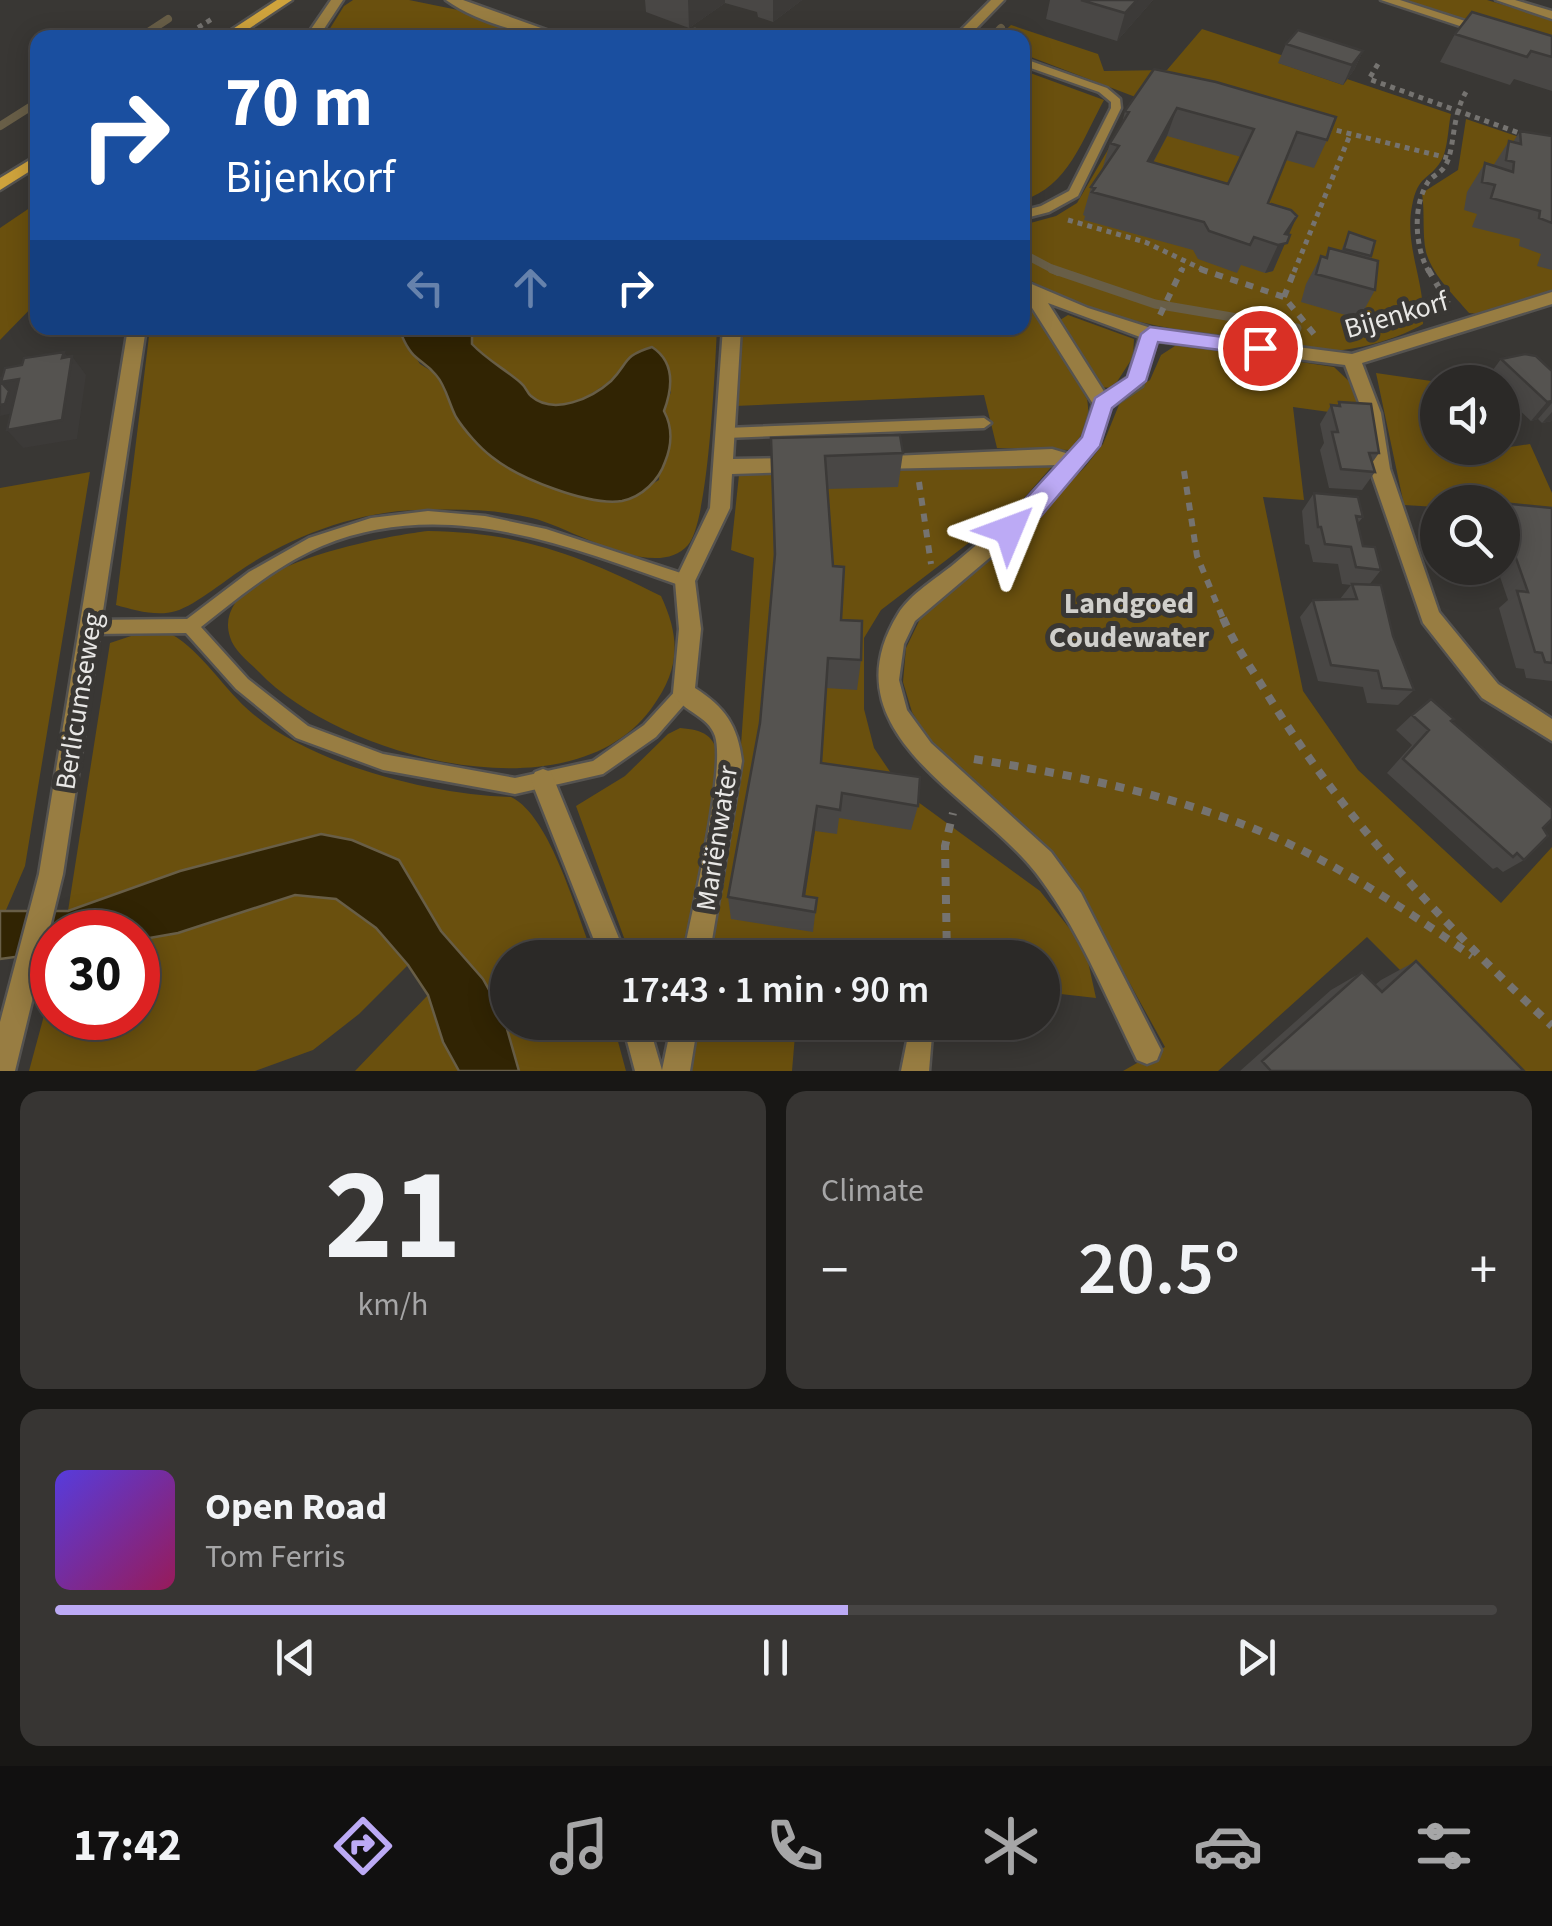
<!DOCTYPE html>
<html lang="en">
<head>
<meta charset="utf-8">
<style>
	:root { --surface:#2b2927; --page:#373533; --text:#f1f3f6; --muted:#a6a6a7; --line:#474544; --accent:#bcaaf5 }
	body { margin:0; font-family:"Source Sans 3",sans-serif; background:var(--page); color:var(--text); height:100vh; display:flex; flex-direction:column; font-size:38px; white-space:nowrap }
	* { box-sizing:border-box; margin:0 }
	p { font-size:32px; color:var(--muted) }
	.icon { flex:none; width:55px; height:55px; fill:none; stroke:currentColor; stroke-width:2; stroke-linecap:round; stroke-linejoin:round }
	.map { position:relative; height:1071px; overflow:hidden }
	.panel { display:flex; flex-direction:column; gap:20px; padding:20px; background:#181715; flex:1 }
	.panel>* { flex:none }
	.guide { position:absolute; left:30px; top:30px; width:1000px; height:305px; border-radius:20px; box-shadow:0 5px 25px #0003,0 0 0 2px var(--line); background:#1a4fa0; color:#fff; overflow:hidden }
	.tools { position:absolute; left:1420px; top:365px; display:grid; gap:20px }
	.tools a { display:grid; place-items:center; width:100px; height:100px; border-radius:50%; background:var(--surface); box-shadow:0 5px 25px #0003,0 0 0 2px var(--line); font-size:50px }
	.speed { position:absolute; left:30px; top:910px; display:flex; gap:20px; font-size:50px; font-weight:700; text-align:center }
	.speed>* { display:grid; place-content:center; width:130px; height:130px; border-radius:50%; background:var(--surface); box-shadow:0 5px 25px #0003,0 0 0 2px var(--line); line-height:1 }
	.speed .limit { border:15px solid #d22; background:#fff; color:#111 }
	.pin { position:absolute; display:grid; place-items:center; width:85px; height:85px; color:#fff; margin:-42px; border:5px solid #fff; border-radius:50%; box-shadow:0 2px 10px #0007 }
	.me { position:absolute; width:110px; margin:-55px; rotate:46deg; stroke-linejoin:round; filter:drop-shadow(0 0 8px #0008) }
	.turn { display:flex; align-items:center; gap:35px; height:210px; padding:0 30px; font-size:45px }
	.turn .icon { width:130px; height:130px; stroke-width:2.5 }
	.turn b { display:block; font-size:70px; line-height:85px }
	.lanes { display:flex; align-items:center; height:95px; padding:0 30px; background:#0003; justify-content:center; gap:50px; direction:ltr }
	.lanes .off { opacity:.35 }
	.big { font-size:75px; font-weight:600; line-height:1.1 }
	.panel .widget { flex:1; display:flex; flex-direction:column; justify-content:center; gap:15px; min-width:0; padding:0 35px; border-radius:20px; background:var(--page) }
	.panel .dial { align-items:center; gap:0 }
	.dial b { font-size:130px; line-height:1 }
	.song { display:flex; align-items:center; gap:30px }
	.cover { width:120px; height:120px; border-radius:15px; background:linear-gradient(135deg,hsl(250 70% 55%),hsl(330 70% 35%)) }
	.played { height:10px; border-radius:5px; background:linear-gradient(90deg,var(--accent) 55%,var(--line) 55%) }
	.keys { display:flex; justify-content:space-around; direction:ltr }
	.heat { display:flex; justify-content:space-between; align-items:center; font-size:55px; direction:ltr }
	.panel .tiles { flex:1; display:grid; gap:20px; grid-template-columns:1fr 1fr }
	.widget:last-child { grid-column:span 2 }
	.trip { position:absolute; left:490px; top:940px; width:570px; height:100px; border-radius:50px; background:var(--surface); box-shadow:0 5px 25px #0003,0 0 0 2px var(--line); font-weight:600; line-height:100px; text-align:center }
	.menu { display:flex; height:160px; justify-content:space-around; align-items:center; background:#111010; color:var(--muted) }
	.menu .icon { width:70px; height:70px }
	.menu .selected { color:var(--accent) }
	.menu b { font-size:45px; color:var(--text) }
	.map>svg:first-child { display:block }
	.green { fill:#6a500e }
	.water { fill:#312403; stroke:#685e47; stroke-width:2.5 }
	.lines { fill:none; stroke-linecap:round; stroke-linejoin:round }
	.stream-far1 { stroke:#685e47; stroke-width:8 }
	.stream { stroke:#685e47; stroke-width:9 }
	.lane-casing { stroke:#555350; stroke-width:5 }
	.street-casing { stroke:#555350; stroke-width:5 }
	.secondary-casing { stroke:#555350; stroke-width:5 }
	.path-far2 { stroke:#757370; stroke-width:5; stroke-dasharray:5 5; stroke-linecap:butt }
	.path-far1 { stroke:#757370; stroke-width:6; stroke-dasharray:8 8; stroke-linecap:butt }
	.path { stroke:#757370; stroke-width:8; stroke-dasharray:9 9; stroke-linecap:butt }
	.lane { fill:#987d42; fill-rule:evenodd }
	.street { fill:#987d42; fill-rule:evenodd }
	.secondary { fill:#cfa33c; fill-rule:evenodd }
	.wall { fill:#494745; fill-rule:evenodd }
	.shaded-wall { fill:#3c3a38 }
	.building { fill:#555350; stroke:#3c3a38; stroke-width:2.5; fill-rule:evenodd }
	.route { fill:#bcaaf5; stroke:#7a6e9f; stroke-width:2.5 }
	.labels { text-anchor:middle; stroke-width:10; stroke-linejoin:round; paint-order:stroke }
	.street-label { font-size:28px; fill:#e8e7e5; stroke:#393734 }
	.neighbourhood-label { font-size:30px; font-weight:bold; fill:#d0cfcb; stroke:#393734 }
</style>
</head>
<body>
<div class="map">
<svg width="1552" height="1071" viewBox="0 0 1552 1071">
	<rect width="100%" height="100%" fill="#393734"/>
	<path class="green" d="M353 0H409L458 10 541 37 324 38 344 6Z
		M1400 0H1487L1552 19V47Z
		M1011 25 1098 54 1104 71 1167 70 1202 29 1284 56 1279 63 1343 85 1347 79 1451 114C1448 127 1448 150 1441 161 1429 181 1418 174 1412 206 1404 247 1426 283 1423 324 1401 337 1368 347 1343 350 1318 353 1291 346 1266 343 1183 332 1095 320 1023 276V225L1056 216 1077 203 1138 98 1023 54 1022 38H997Z
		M1022 70 1104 100C1083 138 1068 187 1023 200Z
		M1466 119 1552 148V290L1478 314 1469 313C1454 295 1433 276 1426 252 1422 234 1425 212 1422 193L1458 170Z
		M37 203V302L0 340V228Z
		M1023 296 1036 311 1087 399C1091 421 1084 433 1071 450L997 448 984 395 735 406 736 370 743 328H1022Z
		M1068 315 1134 339 1133 357 1113 388 1098 387 1060 320Z
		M150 328H405L402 336 420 364 436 374 458 420 623 501 659 480 664 411 671 392 640 351C624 359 620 373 607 383 587 398 552 418 530 394 526 391 524 386 520 383 503 370 487 360 472 344V328H717C715 366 709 521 688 545 655 583 571 527 532 518 495 509 456 509 418 510 360 511 295 535 247 566 228 578 196 605 176 611 157 617 134 610 116 605Z
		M1178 344 1334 367 1351 383 1365 417 1293 407 1304 500 1263 497 1303 691 1358 770 1501 903 1552 847V1071H1501L1367 937 1218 1071H1123L1165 1047 1082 897 933 746 912 712 903 682 906 648 920 619 1007 545 1085 467 1103 444 1123 395 1150 380 1161 355Z
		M1376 373 1438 382V448H1502L1503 429 1510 447 1530 444 1552 493V515L1503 511 1502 502H1438L1437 507 1404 505Z
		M1055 463 1017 506 881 610 864 638V709L874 748 903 791 1040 891 1085 948 1096 998 1043 992 1042 958H710L739 774 754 558 731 550 739 475 751 471Z
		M90 472 25 866 6 910 0 911V488Z
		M428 531C518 532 580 555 661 596 681 639 680 670 651 709 569 820 339 756 259 672 249 662 234 651 230 637 207 567 386 536 428 531Z
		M171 634C203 652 224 690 253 714 313 765 433 795 511 797 551 816 577 916 594 957L508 958V1022L613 1023 626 1071H519L503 1015 483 979 441 931 399 860 321 834 180 871 68 911 110 643 134 635Z
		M680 728C704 730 715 735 719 760L685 957H631L576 806 625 776 668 734Z
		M295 895 336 899 376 928 408 965 359 1014 313 1050 255 1071H29L52 986V1018H138V940L178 933Z
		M428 995 443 1042 459 1071H355Z
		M699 1023H796L792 1071H691Z"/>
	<path class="water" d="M405 328H472V344C487 360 505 369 521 383 526 387 527 393 531 396 554 416 592 398 611 381 629 363 622 356 652 347 675 362 673 387 664 411 673 428 672 445 665 462 659 480 642 497 622 501 588 506 518 478 492 457 480 448 464 430 456 417 449 404 446 386 436 375 422 358 413 362 402 336Z
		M321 834 352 840 399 860 441 931 483 979 503 1015 519 1071H459L443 1042 428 995 408 965 376 928 336 899 295 895 178 933 138 940V932H52V952L0 959V911H68L180 871Z"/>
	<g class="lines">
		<path class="stream-far1" d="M139 38 168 19
			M992 38 1001 28
			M0 126 38 102
			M1022 253 1058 272"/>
		<path class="stream" d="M1052 269 1155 304 1297 328"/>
		<g class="lane-casing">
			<path id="lane" d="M695 30 704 38H693L690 33Z
				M1022 58 1107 88 1120 99 1121 108 1078 196 1049 212 1022 219V211L1041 206 1069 191 1111 108V102L1099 92 1022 65Z
				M984 418 991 423 984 428 726 438 719 433 726 428Z
				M428 511 485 516 546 529 690 576 693 581 690 586 685 587C567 546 446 495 322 546 277 565 239 597 201 627L248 679 308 726 383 754 515 778 593 761 644 725 678 688 684 686 690 688 692 693 690 698 656 737 603 774 515 794 383 770 296 738 236 689 186 633 89 634 83 632 81 627 83 622 89 620 187 619 249 572 309 538 371 518Z"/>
		</g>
		<g class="street-casing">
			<path id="street" d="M331 0H343L318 38H305Z
				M446 0H463L569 38C532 38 476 22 446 0Z
				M991 0H1004L967 38H953Z
				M1381 0H1400L1493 30 1481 33Z
				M1496 0H1515L1552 11V19Z
				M1022 280 1088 308 1151 328 1352 354 1552 292V304L1362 363 1381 413 1390 469 1439 612 1498 684 1552 719V741L1482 698 1423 623 1370 469 1363 413 1345 365 1157 341 1142 386 1110 408 1099 445 1040 515 915 621 904 644 899 680 907 710 931 743 1051 852 1081 893 1161 1050 1157 1060 1147 1064 1137 1060C1106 997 1079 929 1036 873 976 796 825 733 898 614 910 594 937 578 954 564 992 532 1027 502 1059 465L876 469 867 462 869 457 1052 449 1069 454 1083 437 1093 404 1022 292ZM1048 303 1140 337 1128 377 1105 393Z
				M128 328H146L63 874 15 1071H0V1022L39 874Z
				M723 328H741L733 459 797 458 807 465 797 472 732 474 730 508 695 581 701 629 695 688C725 707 738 726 742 761L709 958H683C691 915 726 769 715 736 708 715 682 712 673 693L679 629 675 581 710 508Z
				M543 769 551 772 627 958H601L531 780 535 772Z
				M622 1022H648L662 1070 672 1022H698L690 1071H635Z
				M921 1022 928 1026 932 1035 929 1071H901L910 1026Z"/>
		</g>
		<g class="secondary-casing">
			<path id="secondary" d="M277 0H292L235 38H219Z
				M38 155V166L0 190V178Z"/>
		</g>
		<path class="path-far2" d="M181 38 212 19
			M1378 64 1369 79 1522 134
			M1327 128 1448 158
			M1068 220 1145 242 1208 272
			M1181 272 1185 264
			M1294 272 1350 135
			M1429 272C1415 248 1412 207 1428 182 1432 176 1441 173 1445 166 1455 151 1451 117 1466 92"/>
		<path class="path-far1" d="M1200 269 1284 297 1314 334
			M1428 269 1450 307
			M1284 297 1295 269
			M1160 315 1182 269
			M1184 471 1197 556 1224 621
			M919 482 931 564"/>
		<path class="path" d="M1223 618C1235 646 1254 672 1269 697 1348 825 1444 924 1552 1026
			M974 759C1079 776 1186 797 1283 841 1350 872 1412 914 1472 956
			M947 958 945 846 953 813"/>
		<use href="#lane" class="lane"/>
		<use href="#street" class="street"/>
		<use href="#secondary" class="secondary"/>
	</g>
	<path class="wall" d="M645 0H802L773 22 758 17 757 12 725 3 689 28 646 12Z
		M1050 0H1153L1117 41 1046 19Z
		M1455 34 1552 36V91L1514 79 1510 85 1440 62Z
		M1286 44 1363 51 1354 70 1343 85 1278 63Z
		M1154 69 1327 140 1314 168 1286 160 1268 203 1288 235 1273 271 1265 273 1241 265 1237 273 1198 259 1193 250 1084 220 1085 216 1083 215 1091 187 1102 170 1110 143 1122 123 1125 111ZM1167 136 1241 157 1228 184 1153 163Z
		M1520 131 1552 136V270L1537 266 1541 254 1519 246 1520 239 1472 227 1477 214 1464 210 1467 192 1485 163 1493 166 1509 141 1513 142Z
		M1349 232 1371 256 1370 259 1375 290 1359 319 1301 302 1306 284 1321 256 1325 257 1329 248 1341 251Z
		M1501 359 1552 371V421L1542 423 1538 419 1531 421 1502 394V382H1491L1487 378Z
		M1339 402 1379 453 1372 463 1375 472 1362 490 1329 488 1320 450 1324 443 1320 424 1331 405 1337 406Z
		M771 438 903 453 898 487 827 489 833 566 841 620 861 660 857 690 826 688 821 763 918 806 911 830 839 818 837 834 815 831 805 896 817 898 813 932 731 919 728 897 760 723 774 563Z
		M1314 493 1363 517 1358 523 1363 546 1381 570 1369 585 1393 636 1414 690 1398 705 1367 703 1363 687 1318 681 1300 617 1313 600 1340 599 1351 585 1342 584 1338 564 1313 562 1309 545 1305 544 1302 511Z
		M1502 503 1552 508V681L1526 678 1524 669 1516 668 1499 608 1508 600 1497 568H1502Z
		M1412 715 1451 721 1543 828 1524 860 1503 872 1497 867 1493 869 1387 773 1412 745 1396 730Z
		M1416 961 1524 1071H1240L1331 990 1362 972 1375 985 1381 980Z"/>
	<path class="shaded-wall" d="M688 0H725V3L689 28Z
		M773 0H802L773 22Z
		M1137 0H1153L1117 41 1125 13Z
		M1363 51 1354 70 1343 85 1352 65Z
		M1177 108 1167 136 1138 190 1148 161Z
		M1297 216 1273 271 1265 273 1278 245Z
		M64 352 71 361 72 356 86 375 77 439 23 448 7 430 62 358Z
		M19 379 14 413 0 416 1 382Z
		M1552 401V403L1538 419 1531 421 1547 402Z
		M1552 412V421L1542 423Z
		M817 806 815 831 803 910V896Z"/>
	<path class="building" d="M1081 0H1137L1125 13Z
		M1472 12 1552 36V57L1531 51 1527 57 1455 34Z
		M1298 30 1363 51 1352 65 1286 44Z
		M1154 69 1216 82 1336 117 1327 140 1297 132 1268 203 1291 210 1297 216 1285 234 1290 235 1287 243 1278 245 1254 237 1250 245 1209 231 1204 222 1092 192 1095 188 1091 187 1119 146 1110 143 1129 112 1125 111ZM1177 108 1254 129 1228 184 1148 161Z
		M1520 131 1552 136V223L1539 218 1540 211 1491 198 1495 185 1482 182 1485 163 1513 172 1514 162 1506 160 1509 141 1521 144Z
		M1349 232 1375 241 1371 256 1344 249Z
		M1329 248 1378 261 1375 290 1316 274 1321 256 1327 258Z
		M64 352 62 358 72 356 62 420 7 430 19 379 1 382 5 368 22 365 24 358Z
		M1525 354 1536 356 1552 371V401L1547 402 1501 359Z
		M0 378H2L1 382 9 391 5 404 0 405Z
		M1339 402 1371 404 1379 453H1369L1375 472 1341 469 1332 432H1338L1331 405 1340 406Z
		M900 435 903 453 825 456 833 566 844 567 841 620 862 621 861 660 828 658 821 763 920 777 918 806 842 793 840 810 817 806 803 896 817 898 815 912 728 897 760 723 775 554 771 438Z
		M1314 493 1358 497 1363 517 1356 516 1363 546 1375 547 1381 570 1356 567 1351 547 1325 544 1321 527H1318Z
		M1502 503 1552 508V663L1545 662 1542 653 1535 652 1517 591 1528 592 1502 519Z
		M1352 584 1381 585 1393 636 1414 690 1382 688 1378 671 1331 665 1313 600 1357 599Z
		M1431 699 1454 719 1451 721 1552 808V819L1543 828 1548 836 1524 860 1517 853 1513 857 1403 759 1429 730 1412 715Z
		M1416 961 1524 1071H1271L1262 1061 1362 972 1382 992Z"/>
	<path class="route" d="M1150 327 1260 342 1270 348 1260 355 1158 342 1146 381 1112 408 1100 446 1041 516 1017 536H1001L997 530 1082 437 1095 398 1127 377 1141 334Z"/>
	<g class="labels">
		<g class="street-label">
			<text transform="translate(1396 314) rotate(-16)" y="10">Bijenkorf</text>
			<text transform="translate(78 701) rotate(-81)" y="10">Berlicumseweg</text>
			<text transform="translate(716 838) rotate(-81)" y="10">Mariënwater</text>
		</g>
		<g class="neighbourhood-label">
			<text x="1129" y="613">Landgoed<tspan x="1129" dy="34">Coudewater</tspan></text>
		</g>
	</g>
</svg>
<div class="tools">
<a><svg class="icon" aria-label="sound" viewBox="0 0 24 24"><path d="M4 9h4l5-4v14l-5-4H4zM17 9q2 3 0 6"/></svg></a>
<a><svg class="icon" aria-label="search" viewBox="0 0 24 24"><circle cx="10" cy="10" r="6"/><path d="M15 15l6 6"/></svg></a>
</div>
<div class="speed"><div class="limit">30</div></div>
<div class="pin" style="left:1260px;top:348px;background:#d93025"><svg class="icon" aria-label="arrive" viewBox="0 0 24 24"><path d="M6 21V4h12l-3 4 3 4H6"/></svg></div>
<svg class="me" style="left:1009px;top:530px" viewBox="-20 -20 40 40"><path d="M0-17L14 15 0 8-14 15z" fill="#bcaaf5" stroke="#fff" stroke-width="4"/></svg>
<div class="trip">17:43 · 1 min · 90 m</div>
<div class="guide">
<div class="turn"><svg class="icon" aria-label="right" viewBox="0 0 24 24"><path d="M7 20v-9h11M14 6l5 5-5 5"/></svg><div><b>70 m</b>Bijenkorf</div></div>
<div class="lanes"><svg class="icon off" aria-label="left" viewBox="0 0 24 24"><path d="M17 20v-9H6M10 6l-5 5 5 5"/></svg><svg class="icon off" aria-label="ahead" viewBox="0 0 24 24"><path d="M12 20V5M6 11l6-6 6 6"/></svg><svg class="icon" aria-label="right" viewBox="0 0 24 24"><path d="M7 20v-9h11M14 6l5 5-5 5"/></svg></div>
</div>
</div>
<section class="panel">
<div class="tiles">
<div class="widget dial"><b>21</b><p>km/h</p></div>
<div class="widget"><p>Climate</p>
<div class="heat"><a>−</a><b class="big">20.5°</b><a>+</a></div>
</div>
<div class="widget">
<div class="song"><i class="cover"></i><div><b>Open Road</b><p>Tom Ferris</p></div></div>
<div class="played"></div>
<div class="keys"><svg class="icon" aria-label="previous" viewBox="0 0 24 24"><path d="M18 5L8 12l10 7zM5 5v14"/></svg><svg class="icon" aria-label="pause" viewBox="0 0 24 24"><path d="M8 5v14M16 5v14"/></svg><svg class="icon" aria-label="next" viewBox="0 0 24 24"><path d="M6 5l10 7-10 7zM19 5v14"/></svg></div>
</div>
</div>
</section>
<nav class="menu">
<b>17:42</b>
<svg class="icon selected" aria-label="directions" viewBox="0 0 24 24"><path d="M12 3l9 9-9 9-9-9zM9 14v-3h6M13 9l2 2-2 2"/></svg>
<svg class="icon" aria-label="music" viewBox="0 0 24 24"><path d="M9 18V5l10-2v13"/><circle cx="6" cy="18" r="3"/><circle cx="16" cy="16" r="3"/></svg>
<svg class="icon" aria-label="phone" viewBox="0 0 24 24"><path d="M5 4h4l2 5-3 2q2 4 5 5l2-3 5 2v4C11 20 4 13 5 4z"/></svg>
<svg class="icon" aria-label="climate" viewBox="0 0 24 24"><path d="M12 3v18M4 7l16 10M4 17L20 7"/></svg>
<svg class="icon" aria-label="car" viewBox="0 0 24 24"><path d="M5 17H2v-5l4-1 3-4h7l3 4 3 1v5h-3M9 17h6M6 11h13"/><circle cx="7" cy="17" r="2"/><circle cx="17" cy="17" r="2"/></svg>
<svg class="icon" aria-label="filters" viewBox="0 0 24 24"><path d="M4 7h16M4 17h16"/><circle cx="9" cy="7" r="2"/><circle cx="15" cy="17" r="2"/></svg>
</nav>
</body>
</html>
